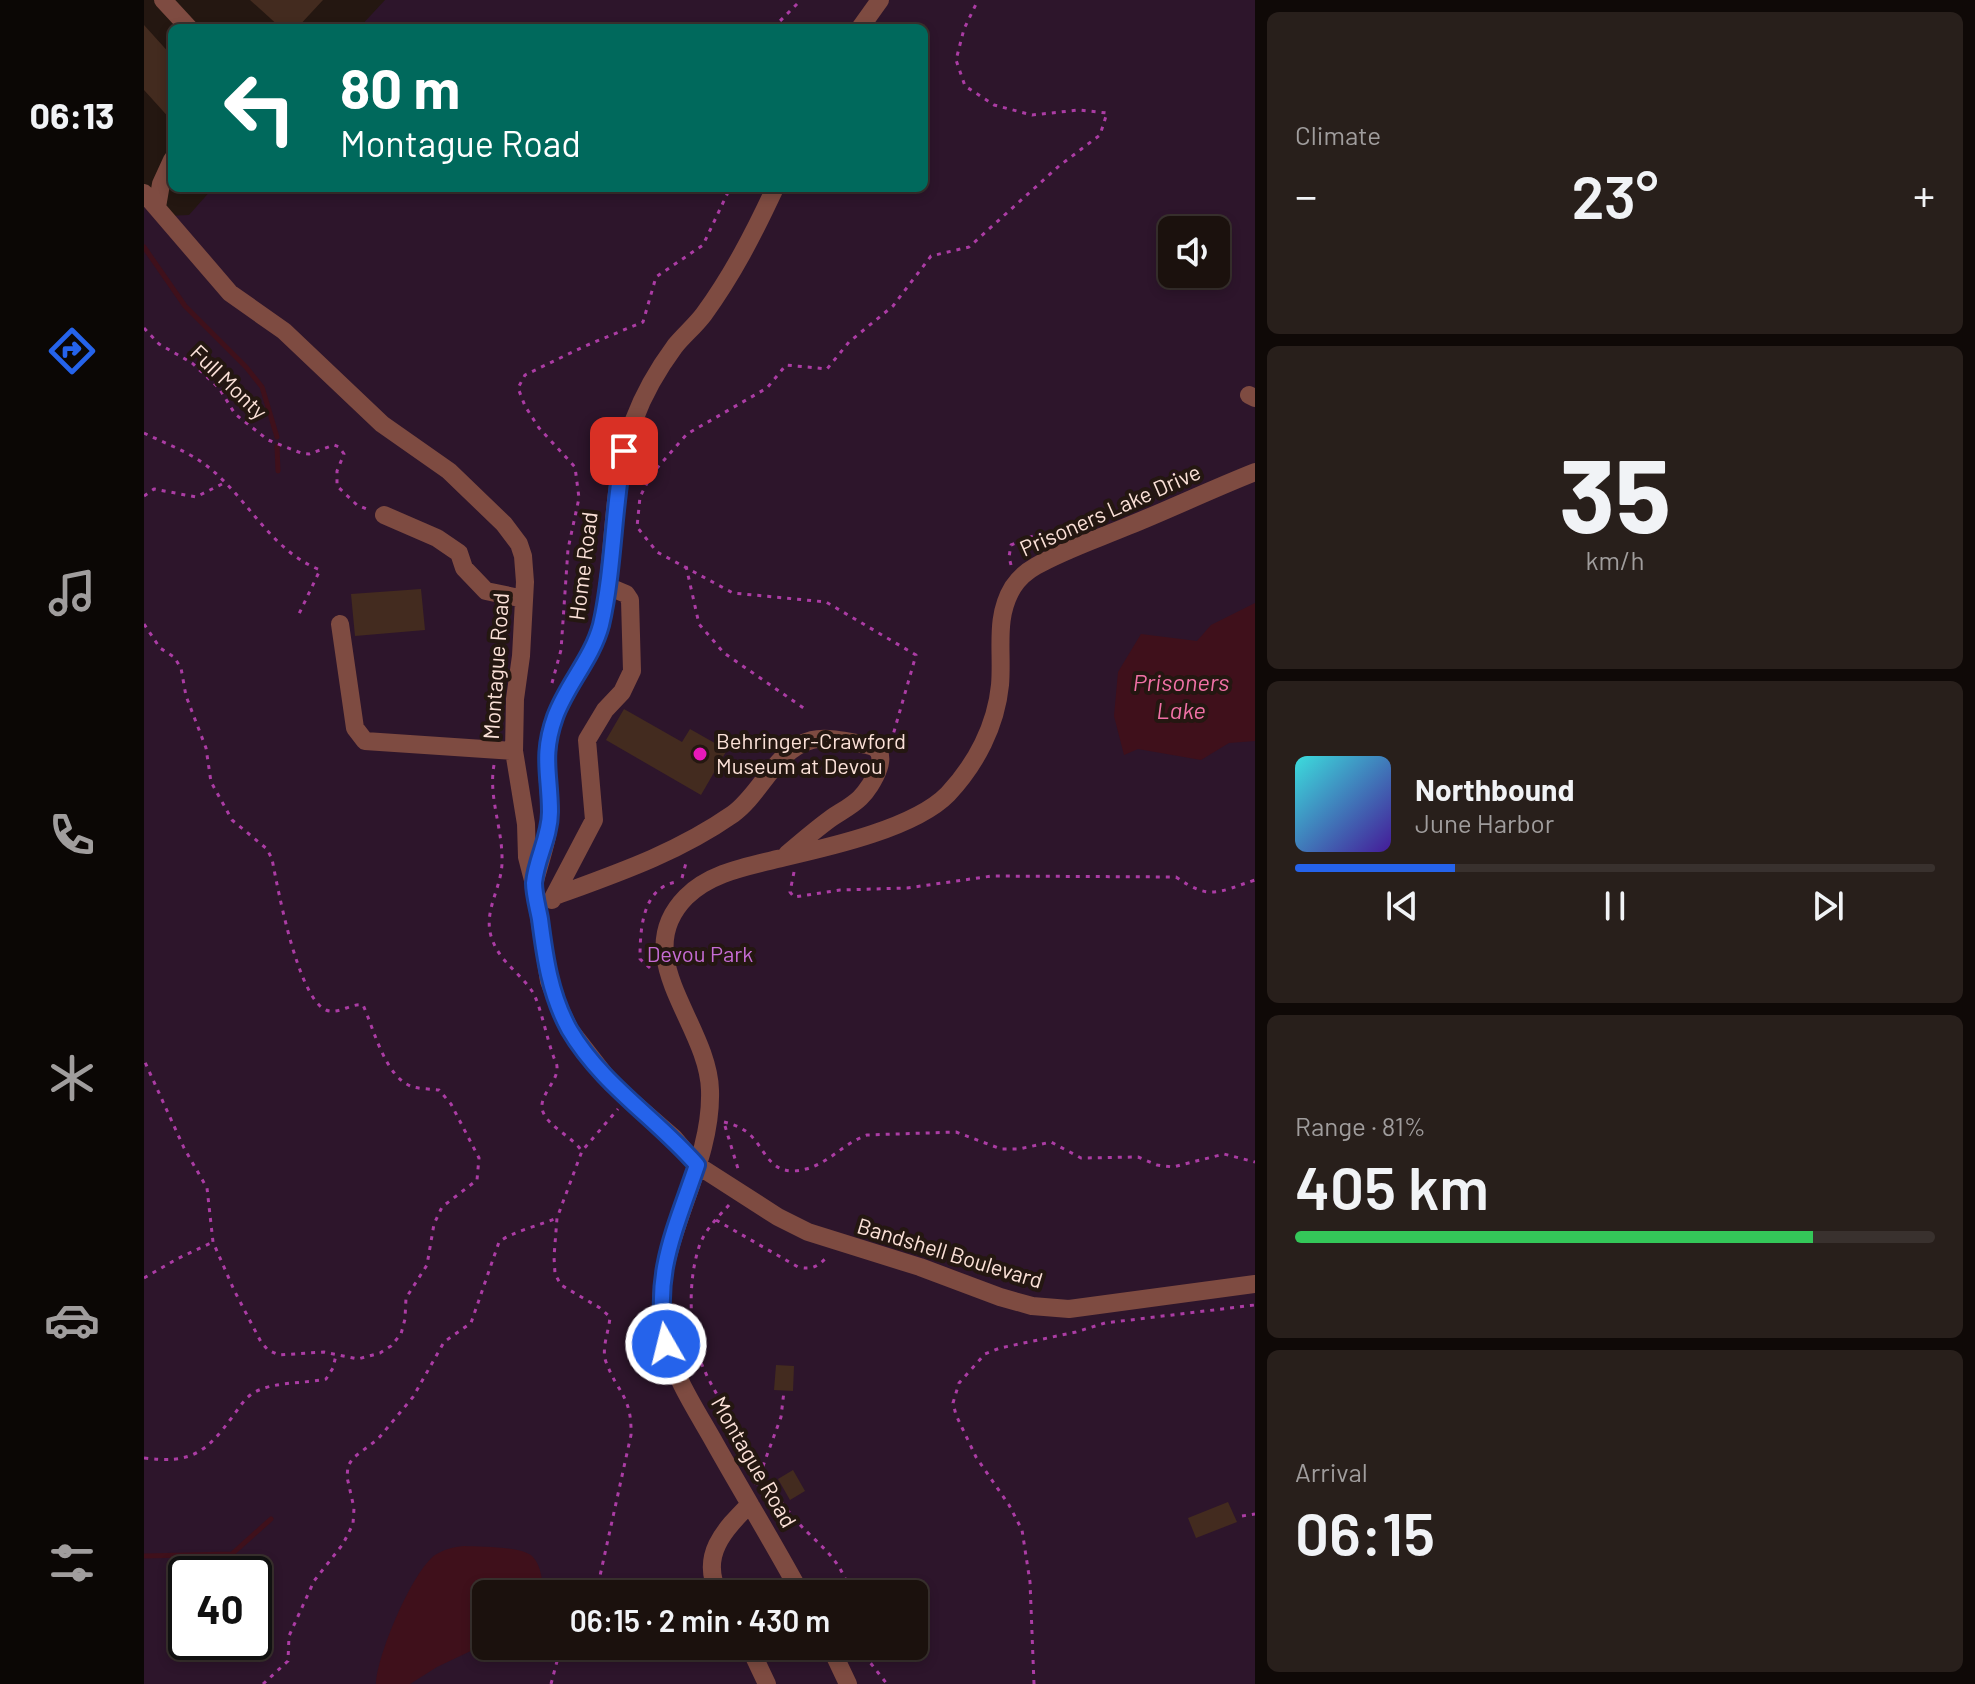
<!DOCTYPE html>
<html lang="en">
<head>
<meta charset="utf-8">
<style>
	:root { --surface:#1b110d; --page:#281f1b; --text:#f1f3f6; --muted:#a09d9d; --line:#39312e; --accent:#2563eb }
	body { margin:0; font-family:Barlow,sans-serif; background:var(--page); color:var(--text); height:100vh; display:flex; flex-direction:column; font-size:30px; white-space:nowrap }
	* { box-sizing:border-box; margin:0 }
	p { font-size:26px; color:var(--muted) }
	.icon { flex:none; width:44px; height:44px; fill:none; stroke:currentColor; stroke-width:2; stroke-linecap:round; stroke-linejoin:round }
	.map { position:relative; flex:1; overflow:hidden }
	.side { display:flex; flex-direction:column; gap:12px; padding:12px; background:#0f0907; width:720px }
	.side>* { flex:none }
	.hud { position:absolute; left:24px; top:24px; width:760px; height:168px; border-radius:12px; box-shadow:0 4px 12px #0003,0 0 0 2px var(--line); background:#00695c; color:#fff; overflow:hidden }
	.controls { position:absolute; left:1014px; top:216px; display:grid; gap:16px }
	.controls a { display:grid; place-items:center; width:72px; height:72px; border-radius:12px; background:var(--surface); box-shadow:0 4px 12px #0003,0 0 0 2px var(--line); font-size:40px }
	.speed { position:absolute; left:24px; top:1556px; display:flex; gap:16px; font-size:40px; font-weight:700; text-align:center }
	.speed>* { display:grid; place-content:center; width:104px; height:104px; border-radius:50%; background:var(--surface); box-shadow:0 4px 12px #0003,0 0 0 2px var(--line); line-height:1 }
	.speed .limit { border:4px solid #111; border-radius:12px; background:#fff; color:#111 }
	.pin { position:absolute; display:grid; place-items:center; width:68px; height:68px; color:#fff; margin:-34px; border-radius:16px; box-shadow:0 4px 12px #0006 }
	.me { position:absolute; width:88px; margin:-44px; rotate:352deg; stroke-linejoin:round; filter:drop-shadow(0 0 6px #0008) }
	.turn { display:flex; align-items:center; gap:28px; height:168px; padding:0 40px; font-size:36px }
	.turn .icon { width:104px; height:104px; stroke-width:2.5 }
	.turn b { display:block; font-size:56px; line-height:68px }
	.big { font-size:60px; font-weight:600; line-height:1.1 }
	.side .card { flex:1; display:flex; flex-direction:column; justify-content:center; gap:12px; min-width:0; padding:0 28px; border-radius:12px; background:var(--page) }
	.side .dial { align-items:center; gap:0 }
	.dial b { font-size:104px; line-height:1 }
	.song { display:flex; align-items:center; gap:24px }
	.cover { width:96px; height:96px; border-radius:12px; background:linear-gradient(135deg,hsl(180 70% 55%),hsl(260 70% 35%)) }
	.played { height:8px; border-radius:4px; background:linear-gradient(90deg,var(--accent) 25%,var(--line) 25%) }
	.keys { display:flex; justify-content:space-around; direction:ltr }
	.heat { display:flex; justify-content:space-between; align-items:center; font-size:44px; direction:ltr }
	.charge { height:12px; border-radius:6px; background:linear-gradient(90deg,#34c759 81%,var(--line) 0) }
	.trip { position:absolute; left:328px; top:1580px; width:456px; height:80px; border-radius:12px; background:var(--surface); box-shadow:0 4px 12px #0003,0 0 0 2px var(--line); font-weight:600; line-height:80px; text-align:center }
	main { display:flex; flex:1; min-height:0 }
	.tab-bar { display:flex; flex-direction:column; width:144px; justify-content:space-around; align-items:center; background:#0b0705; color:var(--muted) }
	.tab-bar .icon { width:56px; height:56px }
	.tab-bar .current { color:var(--accent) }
	.tab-bar b { font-size:36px; color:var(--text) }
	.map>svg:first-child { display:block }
	.green { fill:#2d152b; fill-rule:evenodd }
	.water { fill:#3f101b }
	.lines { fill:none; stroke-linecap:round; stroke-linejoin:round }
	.stream { stroke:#3f101b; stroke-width:5 }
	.building { fill:#432b1f }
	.path { stroke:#ab3ca4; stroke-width:3; stroke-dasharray:4 6; stroke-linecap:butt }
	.minor { stroke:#7e4b41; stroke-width:18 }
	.route-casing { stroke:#184099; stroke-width:20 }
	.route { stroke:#2563eb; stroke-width:14 }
	.poi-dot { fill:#e719b9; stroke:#241711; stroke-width:3 }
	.labels { text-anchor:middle; stroke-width:8; stroke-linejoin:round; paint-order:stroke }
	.street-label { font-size:22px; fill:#fbe1d8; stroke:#241711 }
	.poi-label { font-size:22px; fill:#fbe1d8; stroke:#241711; text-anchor:start }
	.park-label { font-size:22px; fill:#c66cd4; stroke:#241711 }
	.water-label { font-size:24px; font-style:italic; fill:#f071a6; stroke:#241711 }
</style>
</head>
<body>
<main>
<nav class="tab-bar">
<b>06:13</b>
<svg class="icon current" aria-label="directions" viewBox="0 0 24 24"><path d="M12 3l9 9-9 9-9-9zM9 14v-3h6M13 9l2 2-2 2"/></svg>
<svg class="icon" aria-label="music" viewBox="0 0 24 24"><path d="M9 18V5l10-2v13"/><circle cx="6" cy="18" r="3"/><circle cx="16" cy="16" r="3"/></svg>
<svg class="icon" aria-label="phone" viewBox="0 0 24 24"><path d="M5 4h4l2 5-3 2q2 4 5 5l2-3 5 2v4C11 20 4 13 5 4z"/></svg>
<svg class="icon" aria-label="climate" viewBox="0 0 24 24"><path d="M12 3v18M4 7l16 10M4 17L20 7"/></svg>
<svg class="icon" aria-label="car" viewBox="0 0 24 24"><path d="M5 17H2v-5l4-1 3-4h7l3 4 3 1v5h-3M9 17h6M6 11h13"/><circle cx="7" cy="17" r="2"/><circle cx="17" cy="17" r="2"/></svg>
<svg class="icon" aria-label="filters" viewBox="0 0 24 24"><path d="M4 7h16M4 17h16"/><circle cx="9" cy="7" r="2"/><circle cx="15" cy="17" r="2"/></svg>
</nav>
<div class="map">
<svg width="1111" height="1684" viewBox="0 0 1111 1684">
	<rect width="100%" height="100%" fill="#241711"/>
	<path class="green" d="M241 0H1111V1684H0V193L22 216 45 215 69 188H780V28H215ZM1028 230H1072V274H1028ZM42 1574H110V1642H42ZM342 1594H770V1646H342Z"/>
	<path class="water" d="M1111 603V741L1085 743 1057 760 994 749 980 755 970 716 974 672 997 634 1053 641 1067 625Z
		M320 1546C336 1547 379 1546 389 1557 398 1567 398 1582 400 1594H342V1646H376L372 1649 333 1648 293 1667 266 1684H232C233 1655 268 1572 291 1555 301 1549 309 1547 320 1546Z"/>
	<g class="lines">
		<path class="stream" d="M0 247 41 306 102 367 118 387 133 437
			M133 446 134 471
			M0 1556 88 1554 127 1519"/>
	</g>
	<path class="building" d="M106 0H179L153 28H137Z
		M0 25 28 56V121L0 90Z
		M277 589 281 630 211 636 207 594Z
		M480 709 538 742 546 729 583 750 557 795 462 740Z
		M632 1365 650 1366 649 1391 630 1390Z
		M649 1470 661 1491 646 1500 634 1479Z
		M1084 1502 1093 1522 1052 1538 1044 1518Z"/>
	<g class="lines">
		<path class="path" d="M629 28 657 0
			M0 328 15 344 48 363 75 388 91 414 124 440 157 453 165 454 190 445 195 447 200 454 193 471V486L213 505 225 510
			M0 433C18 442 40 450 56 461 102 492 122 548 176 570L154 616
			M0 496 10 489 52 497 80 483
			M867 565 865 557 867 545 889 536 917 535
			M542 566 555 624 580 653 661 709
			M0 624 16 648 30 657 37 668 42 696 62 748 67 782 88 820 123 849 128 859C134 890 154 998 182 1010 195 1015 206 1003 219 1005 230 1029 241 1078 269 1087 277 1089 287 1089 295 1090L307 1104 335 1158 333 1180 298 1207 290 1224 283 1265 262 1298 261 1319 257 1334 247 1346 236 1353 214 1359 180 1352 135 1355 124 1350 117 1342 90 1290 69 1242 63 1188 40 1148 0 1060
			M408 683 417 650 424 549 435 498 431 467 395 428 381 406 374 388 381 375 441 346 499 322 512 277 559 245 586 188
			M747 742 772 655 682 602 589 593 513 552 493 527 496 497 507 475 543 434 623 388 642 365 683 369 705 342 749 306 787 256 825 247 915 166 956 135 963 113 935 110 888 115 850 105 821 86 812 60 820 29 834 0
			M350 765C344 797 359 829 358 862 358 888 338 912 348 939 356 962 375 972 388 991 396 1003 403 1039 409 1055 410 1059 413 1063 413 1067 414 1083 393 1096 399 1112 405 1127 427 1136 437 1150
			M650 872 646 892 650 897 696 890 763 888 848 876 1032 877C1066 901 1074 892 1111 880
			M538 878 543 859
			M506 968 496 959C496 930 498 887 533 882
			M580 1122C588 1124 596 1127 603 1132 623 1148 624 1179 662 1169 685 1163 700 1143 723 1135L812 1132 857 1149H875L907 1142 937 1158 994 1157 1013 1165 1029 1167 1080 1154 1111 1162
			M581 1126 595 1172
			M585 1205C574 1217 562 1229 556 1244 545 1275 545 1315 552 1347 558 1371 572 1392 584 1414 602 1448 621 1481 645 1512 668 1542 697 1554 706 1594
			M572 1220 654 1267C668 1270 673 1267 683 1257
			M0 1278 33 1259 69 1242
			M0 1458C47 1464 62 1453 89 1416 95 1408 100 1399 109 1393 130 1381 159 1384 182 1379L189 1368 192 1355
			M612 1485 637 1417 640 1391
			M1098 1516 1111 1514
			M452 1594 487 1435C488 1396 474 1394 462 1362 457 1349 465 1331 466 1317L456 1308 417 1285 411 1274 410 1257 413 1218 438 1151 474 1109
			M717 1646 721 1656 743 1684
			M119 1684 144 1661 145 1636 170 1581 199 1544 209 1524 210 1508 203 1477 204 1466 209 1458 234 1439 269 1397 300 1342 327 1323 355 1242C367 1232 397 1225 413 1218
			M407 1684 416 1650 420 1646
			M890 1684 886 1582 878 1530 865 1505 832 1457 812 1415 809 1403 815 1383 841 1354 856 1348 932 1332 961 1323 1111 1305"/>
		<path class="minor" d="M19 0 45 28
			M716 28 736 0
			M0 193 86 293 140 331 238 424 305 471 360 524 375 544 379 556 381 582 377 656 371 699 370 751 382 824 383 857 390 884 405 981 415 1007 426 1030 468 1084 530 1138 553 1165 634 1217 664 1232 776 1267 856 1297 888 1306 925 1309 1111 1284
			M13 207 17 184 28 160
			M1105 395 1111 398
			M240 515 293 538 315 553 320 568 342 591 380 599
			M196 624 211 728 221 741 370 751
			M391 881C397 858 406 834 406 810 404 777 398 747 412 714 427 678 453 653 460 611 471 547 467 481 490 420 500 393 514 369 531 346 540 335 551 326 560 314 589 274 610 233 631 188
			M411 896C474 873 533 853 589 814 617 794 632 749 668 740 683 736 707 742 723 745 751 749 728 786 716 798 708 806 696 812 686 819 671 830 657 842 643 854
			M408 900 450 820 443 740 461 710 478 692 488 671 486 600 482 594 463 586
			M575 1594C555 1556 580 1530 606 1504
			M657 1594C629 1542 598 1492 569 1440 552 1410 531 1378 522 1344 498 1254 569 1178 566 1090 564 1023 483 957 542 897 566 873 601 867 633 859 681 848 770 829 804 794 832 764 852 726 856 685 859 651 850 618 869 587 875 578 883 571 892 566 920 550 953 539 984 526 1026 509 1068 489 1111 472
			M605 1646 623 1684
			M686 1646 704 1684"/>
	</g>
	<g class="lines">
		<g class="route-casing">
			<path id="route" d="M480 451C469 508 470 569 457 625 448 659 423 684 411 717 397 756 406 775 406 812 406 837 392 859 390 883 390 894 394 908 396 919 401 958 406 994 425 1029 457 1084 512 1118 553 1165 531 1230 508 1275 522 1344"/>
		</g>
		<use href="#route" class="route"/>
	</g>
	<circle class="poi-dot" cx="556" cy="754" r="8"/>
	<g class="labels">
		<g class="street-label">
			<text transform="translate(85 382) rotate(44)" y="8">Full Monty</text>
			<text transform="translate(966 510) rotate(-24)" y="8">Prisoners Lake Drive</text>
			<text transform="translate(439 566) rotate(-83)" y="8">Home Road</text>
			<text transform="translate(352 666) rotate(-86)" y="8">Montague Road</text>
			<text transform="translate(806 1253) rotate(17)" y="8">Bandshell Boulevard</text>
			<text transform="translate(610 1462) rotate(60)" y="8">Montague Road</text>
		</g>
		<g class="poi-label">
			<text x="572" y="749">Behringer-Crawford<tspan x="572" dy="25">Museum at Devou</tspan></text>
		</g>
		<g class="park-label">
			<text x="556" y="962">Devou Park</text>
		</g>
		<g class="water-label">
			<text x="1037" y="691">Prisoners<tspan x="1037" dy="28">Lake</tspan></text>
		</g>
	</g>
</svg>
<div class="controls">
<a><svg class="icon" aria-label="sound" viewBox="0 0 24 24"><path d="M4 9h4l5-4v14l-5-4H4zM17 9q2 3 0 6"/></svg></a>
</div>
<div class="speed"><div class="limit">40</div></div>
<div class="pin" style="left:480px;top:451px;background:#d93025"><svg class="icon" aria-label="arrive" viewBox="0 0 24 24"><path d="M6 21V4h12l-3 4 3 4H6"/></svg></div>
<svg class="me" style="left:522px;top:1344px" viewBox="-20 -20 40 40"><circle r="17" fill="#2563eb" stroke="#fff" stroke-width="3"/><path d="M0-11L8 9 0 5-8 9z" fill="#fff"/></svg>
<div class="trip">06:15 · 2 min · 430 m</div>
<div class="hud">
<div class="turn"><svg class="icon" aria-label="left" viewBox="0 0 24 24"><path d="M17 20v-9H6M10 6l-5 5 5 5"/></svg><div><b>80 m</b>Montague Road</div></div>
</div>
</div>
<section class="side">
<div class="card"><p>Climate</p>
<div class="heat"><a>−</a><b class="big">23°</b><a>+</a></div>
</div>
<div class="card dial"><b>35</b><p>km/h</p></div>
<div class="card">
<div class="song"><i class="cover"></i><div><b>Northbound</b><p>June Harbor</p></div></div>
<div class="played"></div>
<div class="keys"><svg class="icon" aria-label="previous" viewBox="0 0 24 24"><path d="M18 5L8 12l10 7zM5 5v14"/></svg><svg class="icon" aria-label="pause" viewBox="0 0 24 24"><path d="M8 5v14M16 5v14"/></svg><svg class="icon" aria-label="next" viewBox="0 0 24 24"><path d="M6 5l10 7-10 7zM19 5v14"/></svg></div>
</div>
<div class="card"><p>Range · 81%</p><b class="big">405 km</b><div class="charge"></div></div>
<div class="card"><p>Arrival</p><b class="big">06:15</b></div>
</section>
</main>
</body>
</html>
